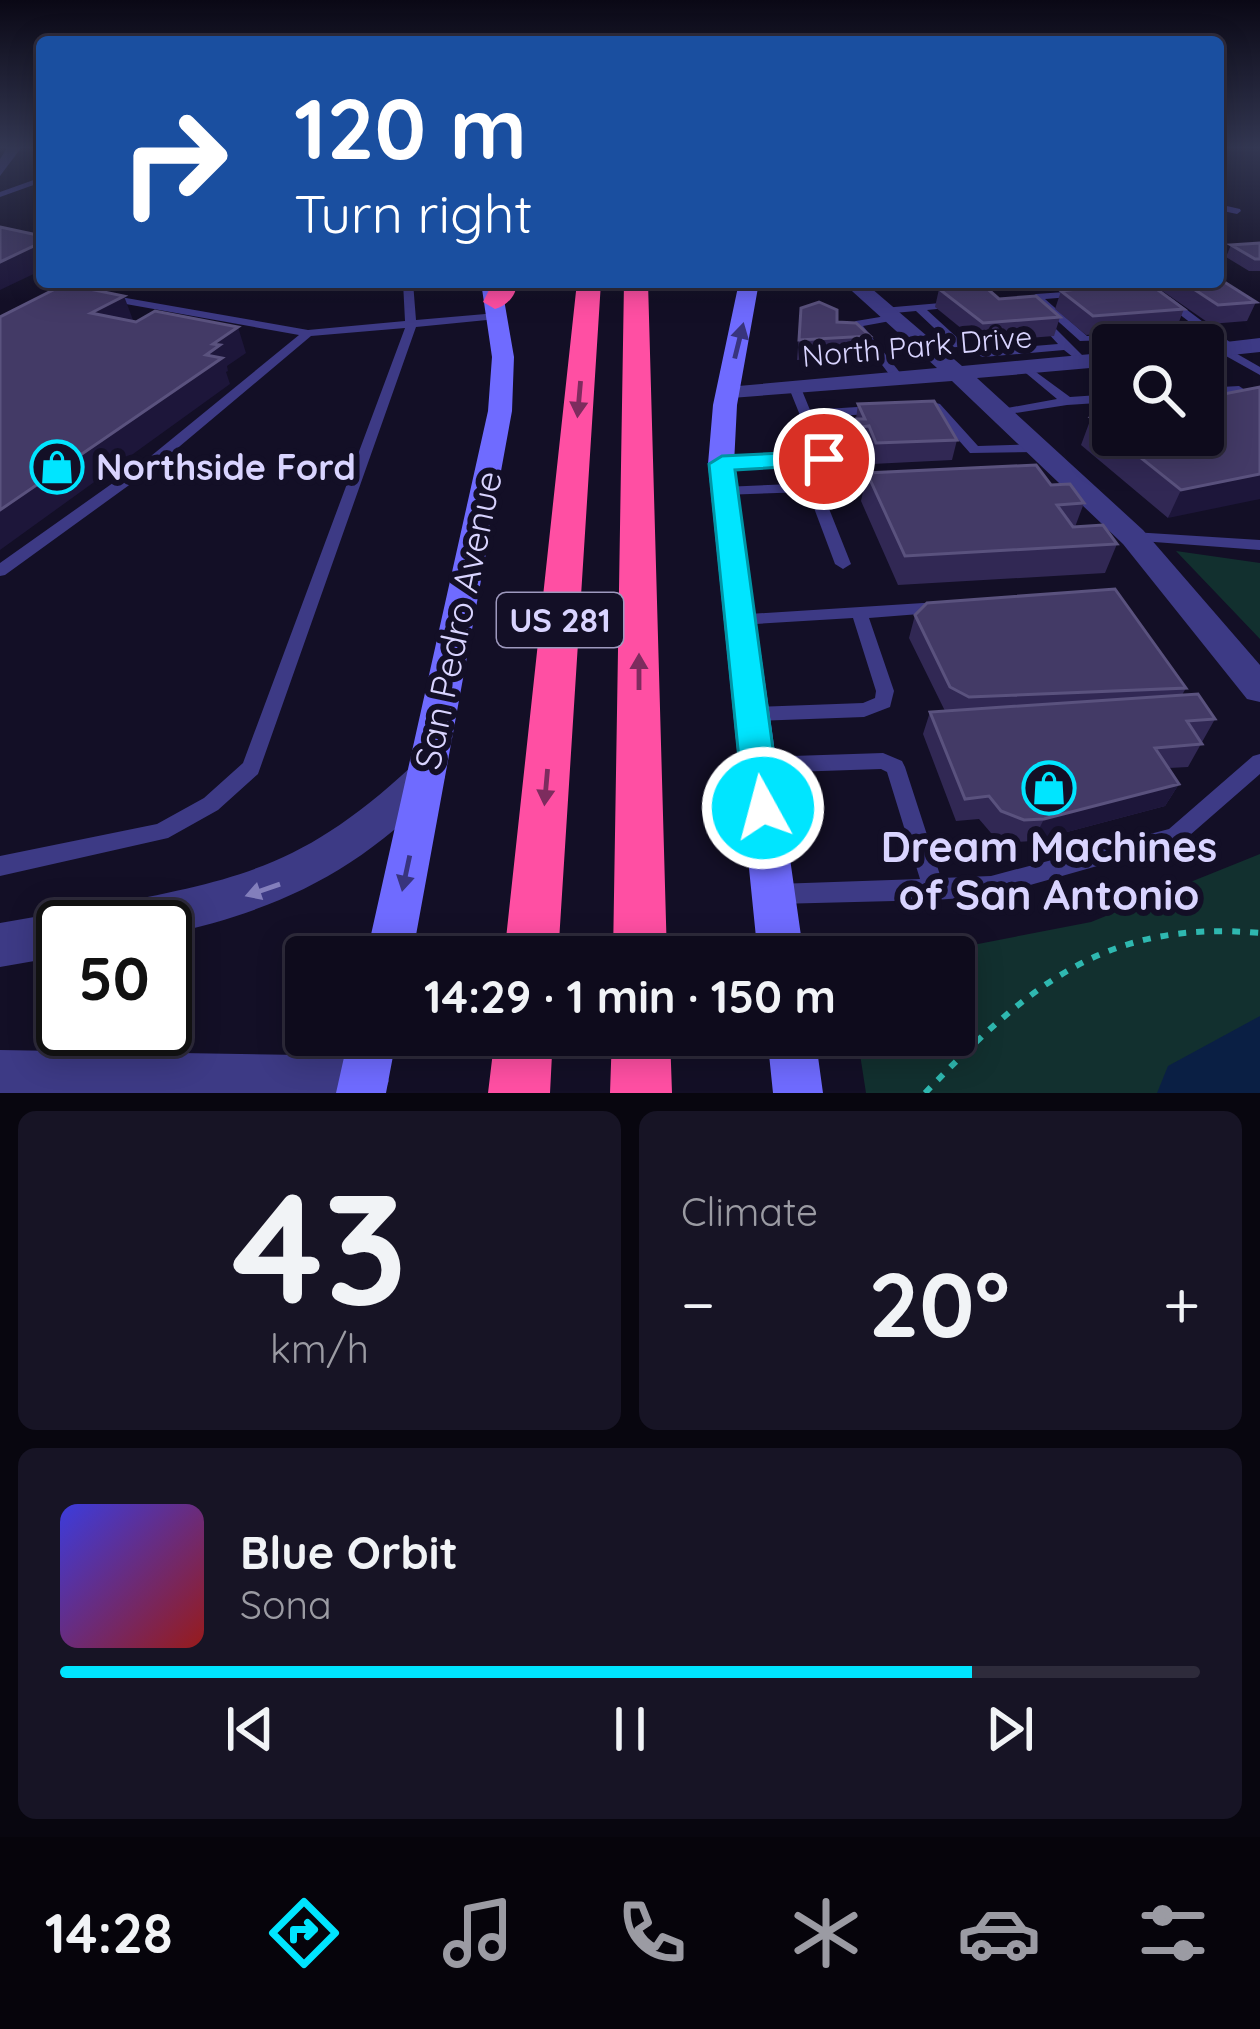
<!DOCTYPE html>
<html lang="en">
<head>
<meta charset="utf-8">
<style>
	:root { --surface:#0e0b1c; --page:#171425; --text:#f1f3f6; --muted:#9b9ba3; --line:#2e2b3b; --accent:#00e5ff }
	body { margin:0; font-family:Quicksand,sans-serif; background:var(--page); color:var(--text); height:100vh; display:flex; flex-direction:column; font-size:45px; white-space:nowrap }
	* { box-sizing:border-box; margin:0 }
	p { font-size:39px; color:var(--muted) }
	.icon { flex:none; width:66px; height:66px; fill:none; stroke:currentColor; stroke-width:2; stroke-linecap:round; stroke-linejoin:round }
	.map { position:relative; height:1093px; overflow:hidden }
	.drawer { display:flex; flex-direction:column; gap:18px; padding:18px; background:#08060f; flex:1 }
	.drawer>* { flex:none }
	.hud { position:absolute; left:36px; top:36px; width:1188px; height:252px; border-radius:12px; box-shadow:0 6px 30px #0003,0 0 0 3px var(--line); background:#1a4fa0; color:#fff; overflow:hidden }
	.tools { position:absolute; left:1092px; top:324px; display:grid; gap:24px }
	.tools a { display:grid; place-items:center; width:132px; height:132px; border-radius:12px; background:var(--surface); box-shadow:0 6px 30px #0003,0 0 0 3px var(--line); font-size:60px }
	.speed { position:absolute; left:36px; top:900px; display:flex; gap:24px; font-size:60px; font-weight:700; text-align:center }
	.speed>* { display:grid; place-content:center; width:156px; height:156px; border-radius:50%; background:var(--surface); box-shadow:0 6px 30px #0003,0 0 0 3px var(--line); line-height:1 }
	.speed .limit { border:6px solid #111; border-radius:18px; background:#fff; color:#111 }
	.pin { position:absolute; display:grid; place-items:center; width:102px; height:102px; color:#fff; margin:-51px; border:6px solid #fff; border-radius:50%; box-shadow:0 3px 12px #0007 }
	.me { position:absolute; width:132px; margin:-66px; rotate:353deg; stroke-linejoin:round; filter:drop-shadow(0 0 9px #0008) }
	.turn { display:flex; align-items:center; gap:42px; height:252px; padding:0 60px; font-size:54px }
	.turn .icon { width:156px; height:156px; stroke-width:2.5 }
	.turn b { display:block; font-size:84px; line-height:102px }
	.big { font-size:90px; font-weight:700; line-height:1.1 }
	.drawer .tile { flex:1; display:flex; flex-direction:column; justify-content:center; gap:18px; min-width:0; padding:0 42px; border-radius:18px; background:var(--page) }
	.drawer .dial { align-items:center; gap:0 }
	.dial b { font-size:156px; line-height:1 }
	.song { display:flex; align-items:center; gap:36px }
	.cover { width:144px; height:144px; border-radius:18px; background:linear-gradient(135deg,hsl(240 70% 55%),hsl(0 70% 35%)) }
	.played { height:12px; border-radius:6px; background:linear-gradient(90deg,var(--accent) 80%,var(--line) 80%) }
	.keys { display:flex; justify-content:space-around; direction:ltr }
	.heat { display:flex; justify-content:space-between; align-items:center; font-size:66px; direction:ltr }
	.drawer .tiles { flex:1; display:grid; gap:18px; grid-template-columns:1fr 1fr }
	.tile:last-child { grid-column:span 2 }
	.trip { position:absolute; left:285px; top:936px; width:690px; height:120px; border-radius:12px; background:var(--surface); box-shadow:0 6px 30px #0003,0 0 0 3px var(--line); font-weight:700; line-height:120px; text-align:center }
	.tab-bar { display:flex; height:192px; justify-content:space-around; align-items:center; background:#06040b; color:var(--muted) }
	.tab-bar .icon { width:84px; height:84px }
	.tab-bar .on { color:var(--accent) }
	.tab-bar b { font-size:54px; color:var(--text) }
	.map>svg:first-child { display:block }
	.green { fill:#12302f }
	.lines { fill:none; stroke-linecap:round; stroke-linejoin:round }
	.river { fill:#0a1f44; fill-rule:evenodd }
	.path { stroke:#2fb8b0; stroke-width:6; stroke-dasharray:8 10; stroke-linecap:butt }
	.lane { fill:#3d3a85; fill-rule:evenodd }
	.street { fill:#3d3a85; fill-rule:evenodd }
	.secondary { fill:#6f6bff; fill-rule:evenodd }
	.highway { fill:#ff4fa3; fill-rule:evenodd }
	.wall { fill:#312854 }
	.shaded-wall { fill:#1d163a }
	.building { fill:#433a66; stroke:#5a527e; stroke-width:3 }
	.oneway { fill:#38347d }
	.oneway2 { fill:#7d2c5e }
	.oneway3 { fill:#837fbc }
	.route { fill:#00e5ff; stroke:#0095a6; stroke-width:3 }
	.labels { text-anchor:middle; stroke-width:12; stroke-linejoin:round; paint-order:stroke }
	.far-street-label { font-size:30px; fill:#d9d4ff; stroke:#130f26 }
	.shield { fill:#130f26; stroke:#9e99be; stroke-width:3 }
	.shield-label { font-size:33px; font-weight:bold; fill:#d9d4ff }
	.poi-label { font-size:36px; font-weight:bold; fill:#d9d4ff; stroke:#130f26; text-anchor:start }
	.street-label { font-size:36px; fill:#d9d4ff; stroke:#130f26 }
	.near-poi-label { font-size:42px; font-weight:bold; fill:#d9d4ff; stroke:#130f26 }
</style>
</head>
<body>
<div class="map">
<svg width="1260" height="1093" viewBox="0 0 1260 1093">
	<rect width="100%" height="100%" fill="#130f26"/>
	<path class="green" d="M1176 551 1260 563V639Z
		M1260 854V1093H866L857 1035H954V957H911L1091 922Z"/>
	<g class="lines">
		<path class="river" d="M1260 1016V1093H1157L1168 1066Z"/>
		<path class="path" d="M925 1093C1027 988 1103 919 1260 933"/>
		<path class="lane" d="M42 177V182L0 197V192Z
			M1218 204 1240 209 1241 211 1237 214 1218 210Z
			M403 282H413L416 320 497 313 502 316 497 319 416 327 258 774 218 810 168 838 0 876V856L157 824 204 798 243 763 405 328 311 336 161 462 5 575 0 576V563L151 456 299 335 109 301 104 298 109 295 308 330 405 321Z
			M1079 291 1083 292V296L1045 299 1087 336 1174 332 1193 345H1180L1172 338 1080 341 1031 297 1036 294Z
			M1162 297H1170L1235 346 1237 348 1232 351 1260 367V375L1217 351 1215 349 1221 346 1162 301Z
			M952 302 956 303V307L927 310 962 342 984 350 1058 344 1036 320 1041 317 1045 318 1089 362 1083 365 1064 350 983 357 957 347 927 350 923 349V345L949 342 916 311 883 314 878 311 883 308Z
			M892 315 897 318 896 320 863 326 905 379 899 383 895 382 851 324 856 321Z
			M1025 364 1070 397 1113 394V402L1067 405 996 416V410L1057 399 1021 369 1019 367Z
			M795 384 801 388 810 410 873 406 879 410 873 414 813 417 831 459 829 462 716 467 714 464 721 460 816 455 789 388Z
			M1239 386 1245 390 1243 393 1203 396V388Z
			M936 403 940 404 978 446 1037 444 1044 448 1037 452 970 453 933 411H923L921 408 923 405Z
			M883 474 890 478 888 481 856 483 845 490 822 491 851 564 843 569 835 564 808 492 723 495 716 491 723 487 841 482 852 475Z
			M1133 532 1260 540V550L1128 540 1126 537Z
			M939 602 945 604 947 608 945 612 869 618 894 691 890 707 864 717 754 721 748 719 745 714 748 709 754 707 863 703 875 698 876 691 853 618 739 625 733 623 731 619 733 615Z
			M883 753 902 761 905 767 941 878 991 876 1169 829 1253 756 1260 754V774L1182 842 991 896 934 900 776 904 768 901 765 894 768 887 776 884 920 879 887 772 881 769 760 773 753 771 750 765 753 759 760 757Z"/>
		<path class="street" d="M7 148H21L0 176V159Z
			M842 282H864L962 366 1113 352V366L977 378 1143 530 1260 665V702L1247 699 1123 544 952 381 718 399V389L727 387 937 368Z
			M1260 338V352L1203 358 1200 345Z
			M426 761 440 766 445 777 440 788C355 873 281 909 165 935V927H63V956L0 967V923L63 912 81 923 85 912 101 906C242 879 304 866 412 766Z
			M0 1050 364 1056 382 1063 389 1081 384 1093H0Z"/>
		<path class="secondary" d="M481 282H501L514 357 512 411 412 957H366L488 411 492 357Z
			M739 282H759L737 405 734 464 804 957H758L708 464 713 405Z
			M349 1035H397L386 1093H336Z
			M767 1035H815L823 1093H773Z"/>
		<path class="highway" d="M493 282H517C517 295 507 306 495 309L483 302Z
			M577 282H601L558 957H504Z
			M624 282H648L667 957H613Z
			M495 1035H553L550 1093H488Z
			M612 1035H670L672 1093H610Z"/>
	</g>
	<path class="wall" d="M1260 243V271H1249L1226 257 1231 245Z
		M1164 282H1218L1256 302 1247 321 1210 324 1161 290Z
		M1068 283 1184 309 1177 327 1086 335 1055 309 1061 291 1066 290Z
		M939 289 999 299 1060 317 1054 336 978 342 935 307Z
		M801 308 870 336 867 356 797 360Z
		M1260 387 1168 518 1081 445 1091 418Z
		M858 404 957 440 952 460 872 464 865 447H857L853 440Z
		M867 473 1051 485 1084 503 1075 527 1117 544 1105 573 898 585 861 501Z
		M915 615 1186 688 1182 695 1215 719 1188 767 1169 768 1179 784 1165 806 1033 841 1014 842 991 833 979 819 956 821 923 734 930 712 945 711 909 638Z"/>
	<path class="shaded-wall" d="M42 242V270L0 290V262Z
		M124 296 133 320 101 338 91 313Z
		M238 327 246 353 227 366 228 371 226 372 230 384 0 550V510L206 355 213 344Z
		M1260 474V499L1168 518 1181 490Z
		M1179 784 1165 806 1033 841 1044 819Z"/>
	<path class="building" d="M0 227 42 236V242L0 262Z
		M1260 243V259H1255L1231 245Z
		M1218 278 1256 302 1218 305 1183 282H1218Z
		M1147 282 1184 309 1093 316 1061 291 1077 289 1068 283Z
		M65 284 124 296 91 313 136 322 155 311 238 327 213 344 220 345 206 355 222 358 0 510V317Z
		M983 285 999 299 1036 296 1060 317 983 323 939 289Z
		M819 302 837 310V322L856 323 870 336 799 340 801 308Z
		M1260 387V474L1181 490 1091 418 1113 414V435H1203V398Z
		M934 401 957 440 876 443 869 426 861 427 857 419H865L858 404Z
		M1036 465 1051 485 1070 484 1084 503 1057 505 1073 527 1103 525 1117 544 905 556 867 473Z
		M1115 589 1186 688 969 697 950 687 915 615 927 603Z
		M1198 694 1215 719 1187 721 1202 744 1155 748 1179 784 1044 819 1024 820 1001 811 989 796 965 799 930 712Z"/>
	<defs><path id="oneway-solid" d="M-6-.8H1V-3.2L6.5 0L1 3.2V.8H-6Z" transform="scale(3)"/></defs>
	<g class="oneway">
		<use href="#oneway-solid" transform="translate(739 341) rotate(-76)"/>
		<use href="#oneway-solid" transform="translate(406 873) rotate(102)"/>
	</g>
	<g class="oneway2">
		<use href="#oneway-solid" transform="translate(579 399) rotate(95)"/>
		<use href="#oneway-solid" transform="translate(639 672) rotate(-90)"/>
		<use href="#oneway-solid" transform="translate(546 787) rotate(95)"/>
	</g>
	<use class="oneway3" href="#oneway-solid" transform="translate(263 890) rotate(161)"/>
	<linearGradient id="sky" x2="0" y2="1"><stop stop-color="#0a0815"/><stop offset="0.49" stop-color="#333752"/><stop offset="1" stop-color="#333752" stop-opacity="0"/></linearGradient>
	<rect width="1260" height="301" fill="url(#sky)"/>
	<path class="route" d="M824 451 836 459 833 464 735 470 781 808 775 819 763 824 750 819 744 808 709 464 722 456Z"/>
	<defs>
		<g id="shop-ring" transform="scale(2.7)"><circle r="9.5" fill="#130f26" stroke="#00e5ff" stroke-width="1.5"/><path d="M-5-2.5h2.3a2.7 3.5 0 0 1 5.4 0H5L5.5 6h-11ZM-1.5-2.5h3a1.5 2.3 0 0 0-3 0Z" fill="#00e5ff"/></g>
	</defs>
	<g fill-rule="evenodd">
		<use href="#shop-ring" x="57" y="467"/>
		<use href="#shop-ring" x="1049" y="788"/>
	</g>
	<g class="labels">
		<g class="far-street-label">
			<text transform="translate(917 347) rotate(-5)" y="10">North Park Drive</text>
		</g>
		<rect class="shield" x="497" y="593" width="126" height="54" rx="9"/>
		<g class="shield-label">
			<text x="560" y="632">US 281</text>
		</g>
		<g class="poi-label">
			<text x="96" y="480">Northside Ford</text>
		</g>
		<g class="street-label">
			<text transform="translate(458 620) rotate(-78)" y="13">San Pedro Avenue</text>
		</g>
		<g class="near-poi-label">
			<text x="1049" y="862">Dream Machines<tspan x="1049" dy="48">of San Antonio</tspan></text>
		</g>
	</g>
</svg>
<div class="tools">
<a><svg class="icon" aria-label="search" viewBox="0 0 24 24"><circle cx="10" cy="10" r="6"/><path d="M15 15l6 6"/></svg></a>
</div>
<div class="speed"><div class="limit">50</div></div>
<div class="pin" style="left:824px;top:459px;background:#d93025"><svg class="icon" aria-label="arrive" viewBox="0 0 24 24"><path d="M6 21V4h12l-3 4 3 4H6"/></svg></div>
<svg class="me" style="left:763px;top:808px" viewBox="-20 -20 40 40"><circle r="17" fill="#00e5ff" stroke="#fff" stroke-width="3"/><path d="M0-11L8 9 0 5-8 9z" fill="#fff"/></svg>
<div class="trip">14:29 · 1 min · 150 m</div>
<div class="hud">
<div class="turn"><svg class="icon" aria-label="right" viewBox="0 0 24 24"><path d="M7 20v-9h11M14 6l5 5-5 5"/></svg><div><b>120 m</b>Turn right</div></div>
</div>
</div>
<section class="drawer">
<div class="tiles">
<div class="tile dial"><b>43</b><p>km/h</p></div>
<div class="tile"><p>Climate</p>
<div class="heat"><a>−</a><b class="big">20°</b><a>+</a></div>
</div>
<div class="tile">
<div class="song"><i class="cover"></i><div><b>Blue Orbit</b><p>Sona</p></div></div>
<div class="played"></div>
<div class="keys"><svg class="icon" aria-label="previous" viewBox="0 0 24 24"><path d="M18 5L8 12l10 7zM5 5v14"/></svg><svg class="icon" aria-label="pause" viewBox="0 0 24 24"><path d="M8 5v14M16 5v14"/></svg><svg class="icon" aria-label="next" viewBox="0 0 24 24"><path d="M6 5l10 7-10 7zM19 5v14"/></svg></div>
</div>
</div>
</section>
<nav class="tab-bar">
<b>14:28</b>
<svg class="icon on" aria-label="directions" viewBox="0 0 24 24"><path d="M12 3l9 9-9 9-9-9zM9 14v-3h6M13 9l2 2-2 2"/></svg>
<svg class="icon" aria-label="music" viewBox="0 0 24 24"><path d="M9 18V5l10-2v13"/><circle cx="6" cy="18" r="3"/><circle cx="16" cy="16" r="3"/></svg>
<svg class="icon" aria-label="phone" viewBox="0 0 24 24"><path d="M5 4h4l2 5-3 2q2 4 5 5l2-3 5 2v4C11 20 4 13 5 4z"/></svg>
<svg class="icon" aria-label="climate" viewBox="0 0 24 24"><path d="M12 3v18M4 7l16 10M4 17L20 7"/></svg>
<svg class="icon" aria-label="car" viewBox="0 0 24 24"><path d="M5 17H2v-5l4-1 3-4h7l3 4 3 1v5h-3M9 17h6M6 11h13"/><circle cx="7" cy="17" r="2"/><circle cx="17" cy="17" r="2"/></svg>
<svg class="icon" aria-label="filters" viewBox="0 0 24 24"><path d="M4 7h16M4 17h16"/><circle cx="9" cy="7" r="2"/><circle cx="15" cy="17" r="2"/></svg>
</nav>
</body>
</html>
